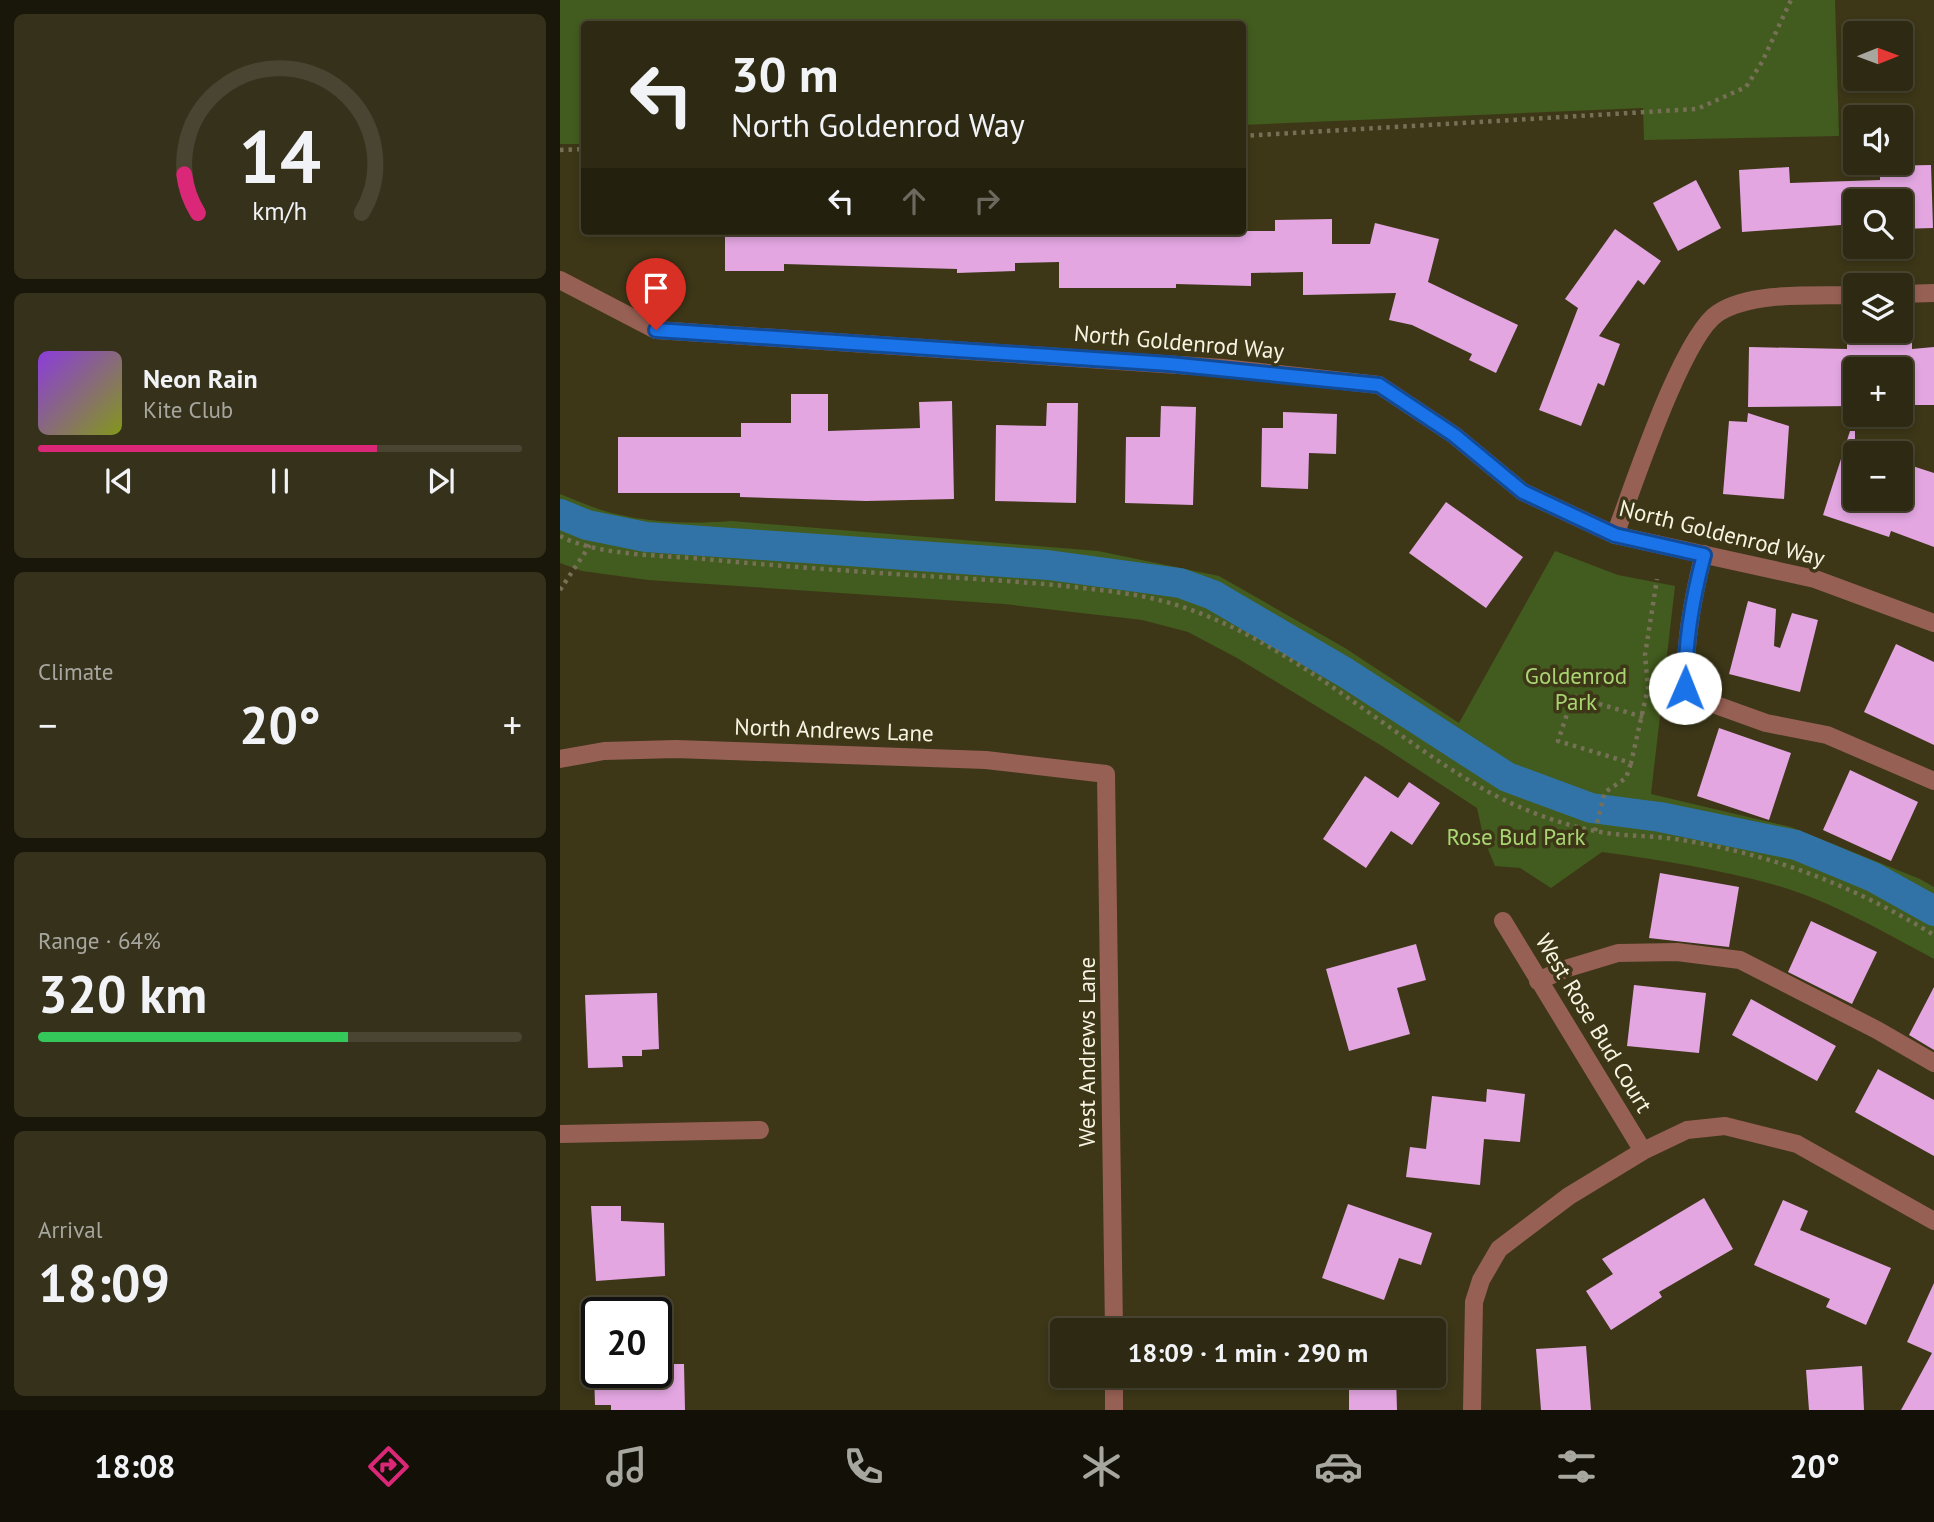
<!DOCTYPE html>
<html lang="en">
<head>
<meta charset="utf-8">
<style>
	:root { --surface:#2e2912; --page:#36311b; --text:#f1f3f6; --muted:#a7a69f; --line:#494532; --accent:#db2777 }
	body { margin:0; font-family:"PT Sans",sans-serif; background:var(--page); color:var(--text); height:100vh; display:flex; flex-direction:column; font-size:26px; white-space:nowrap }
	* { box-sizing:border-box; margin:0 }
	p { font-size:23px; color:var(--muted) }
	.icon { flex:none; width:38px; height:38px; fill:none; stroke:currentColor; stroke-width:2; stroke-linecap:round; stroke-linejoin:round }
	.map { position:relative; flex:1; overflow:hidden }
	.details { display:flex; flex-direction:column; gap:14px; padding:14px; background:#19170a; width:560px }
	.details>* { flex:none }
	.hud { position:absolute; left:21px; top:21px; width:665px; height:214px; border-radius:7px; box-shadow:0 4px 10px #0003,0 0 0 2px var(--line); background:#2e2912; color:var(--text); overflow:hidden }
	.needle { width:46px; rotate:89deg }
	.fabs { position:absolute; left:1283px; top:21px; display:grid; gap:14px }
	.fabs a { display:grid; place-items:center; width:70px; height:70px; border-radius:7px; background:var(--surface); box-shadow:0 4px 10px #0003,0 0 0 2px var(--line); font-size:35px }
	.speed { position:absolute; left:21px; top:1297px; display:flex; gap:14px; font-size:35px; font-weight:700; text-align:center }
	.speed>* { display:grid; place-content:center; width:91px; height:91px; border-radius:50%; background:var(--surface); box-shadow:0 4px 10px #0003,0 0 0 2px var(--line); line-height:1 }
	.speed .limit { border:4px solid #111; border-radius:10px; background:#fff; color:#111 }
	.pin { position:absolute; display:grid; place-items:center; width:60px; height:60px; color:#fff; margin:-72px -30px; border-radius:50% 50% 50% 0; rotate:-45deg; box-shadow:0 0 7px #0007 }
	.pin .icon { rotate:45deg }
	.me { position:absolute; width:77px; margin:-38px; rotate:1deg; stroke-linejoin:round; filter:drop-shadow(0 0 5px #0008) }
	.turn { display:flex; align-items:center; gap:24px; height:147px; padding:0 35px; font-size:32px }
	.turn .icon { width:91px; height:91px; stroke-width:2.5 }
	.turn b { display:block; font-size:49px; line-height:60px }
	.lanes { display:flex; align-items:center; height:66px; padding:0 35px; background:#0003; justify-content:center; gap:35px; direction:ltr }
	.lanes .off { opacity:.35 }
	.big { font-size:52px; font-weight:700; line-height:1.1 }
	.details .tile { flex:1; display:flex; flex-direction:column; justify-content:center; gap:10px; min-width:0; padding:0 24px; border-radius:10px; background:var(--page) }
	.details .dial { align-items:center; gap:0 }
	.dial svg { height:182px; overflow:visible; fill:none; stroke:var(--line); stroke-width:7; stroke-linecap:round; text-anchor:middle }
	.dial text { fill:var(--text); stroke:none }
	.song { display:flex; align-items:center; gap:21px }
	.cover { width:84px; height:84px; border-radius:10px; background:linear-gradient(135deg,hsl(270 70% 55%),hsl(70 70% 35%)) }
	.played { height:7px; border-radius:4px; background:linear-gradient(90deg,var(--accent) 70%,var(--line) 70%) }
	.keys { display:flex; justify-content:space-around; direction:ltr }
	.heat { display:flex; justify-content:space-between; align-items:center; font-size:38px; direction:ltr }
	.charge { height:10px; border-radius:5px; background:linear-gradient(90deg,#34c759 64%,var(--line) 0) }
	.trip { position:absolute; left:490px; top:1318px; width:396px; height:70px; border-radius:7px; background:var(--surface); box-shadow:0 4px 10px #0003,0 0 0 2px var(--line); font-weight:700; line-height:70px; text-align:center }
	.dock { display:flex; height:112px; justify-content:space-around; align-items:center; background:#121007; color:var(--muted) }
	.dock .icon { width:49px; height:49px }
	.dock .current { color:var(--accent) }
	.dock b { font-size:32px; color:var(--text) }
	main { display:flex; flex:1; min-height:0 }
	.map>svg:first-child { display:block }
	.green { fill:#425b1e }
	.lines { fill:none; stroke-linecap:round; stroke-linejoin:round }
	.canal { stroke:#3173a7; stroke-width:30 }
	.building { fill:#e3a6e1 }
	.path { stroke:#767156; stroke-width:4.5; stroke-dasharray:3.5 5; stroke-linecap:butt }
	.minor { stroke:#976054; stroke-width:18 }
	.route-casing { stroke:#114b97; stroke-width:18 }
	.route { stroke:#1a73e8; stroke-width:12 }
	.labels { text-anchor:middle; stroke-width:7; stroke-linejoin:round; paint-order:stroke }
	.street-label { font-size:23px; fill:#f7f4e2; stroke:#3d3718 }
	.park-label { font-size:23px; fill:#a9d572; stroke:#3d3718 }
</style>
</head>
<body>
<main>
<section class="details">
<div class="tile dial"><svg viewBox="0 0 100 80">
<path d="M14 69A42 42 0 1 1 86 69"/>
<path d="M14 69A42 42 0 0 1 8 52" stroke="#db2777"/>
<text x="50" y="56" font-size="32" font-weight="700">14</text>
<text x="50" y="72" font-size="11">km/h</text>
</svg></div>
<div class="tile">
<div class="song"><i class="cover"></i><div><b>Neon Rain</b><p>Kite Club</p></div></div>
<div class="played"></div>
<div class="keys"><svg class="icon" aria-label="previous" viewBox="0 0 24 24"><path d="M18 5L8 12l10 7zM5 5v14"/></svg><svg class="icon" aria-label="pause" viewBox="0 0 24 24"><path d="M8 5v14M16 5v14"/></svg><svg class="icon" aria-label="next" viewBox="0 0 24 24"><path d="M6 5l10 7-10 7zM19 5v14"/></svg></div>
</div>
<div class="tile"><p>Climate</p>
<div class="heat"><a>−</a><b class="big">20°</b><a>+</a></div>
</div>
<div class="tile"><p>Range · 64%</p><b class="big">320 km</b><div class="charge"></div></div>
<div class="tile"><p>Arrival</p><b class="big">18:09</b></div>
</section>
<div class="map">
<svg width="1374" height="1410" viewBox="0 0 1374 1410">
	<rect width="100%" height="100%" fill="#3d3718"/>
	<path class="green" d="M0 0H1275L1279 136 1084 140 1083 108 683 125 682 24H24V144H0Z
		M0 494C18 501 37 510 56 514 93 523 133 524 171 521L538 551 659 576 785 648 899 723 995 551 1058 575 1115 586 1091 794 1231 827 1360 879 1374 887V959C1323 932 1271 901 1215 885 1158 869 1100 860 1042 852L991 888 960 868 935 866 924 840 917 808 822 746 677 658 628 632 582 620 444 604 88 580 22 571 0 563Z"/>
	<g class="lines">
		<path class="canal" d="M0 514 27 525 86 537 488 565 620 583 653 595 786 673 947 777 1031 808 1100 817 1236 845 1313 877 1374 911"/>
	</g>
	<path class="building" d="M1371 165 1373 228 1340 229V201H1295V224L1182 232 1179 170 1229 167 1230 183 1320 180V166Z
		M1136 180 1161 228 1118 251 1093 203Z
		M772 219V244H810L815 223 879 239 868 282 958 325 936 373 909 360 912 354 852 325 829 320 836 293 743 295V272L691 273V286L616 284V288H499V262L455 263V271L397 273V269L224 264V271H165V231H715V220Z
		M1055 229 1101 261 1084 285 1078 280 1039 336 1060 344 1044 386 1038 383 1021 426 979 410 1018 308 1005 299Z
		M1287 340H1352V349L1374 347V405H1340V369H1295V406L1188 407 1189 347 1287 349Z
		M231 394H268V431L360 428 359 402 392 401 394 499 306 501 180 497V493H58V437H181V423H231Z
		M487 403H518L516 503 435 501 436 425 486 426Z
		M601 406 636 407 633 505 565 503 566 437H600Z
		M723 412 777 414 776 454 749 453 748 489 701 487 702 428H723Z
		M1188 413 1229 426 1224 499 1163 494 1169 421 1187 422Z
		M1290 431H1295V499H1340V462L1374 473V547L1331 531 1329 537 1263 515Z
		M886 502 963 557 926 608 849 553Z
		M1188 601 1216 609 1214 646 1220 648 1232 613 1258 620 1240 692 1169 674Z
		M1336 644 1374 662V745L1304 712Z
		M1159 728 1231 753 1209 820 1137 796Z
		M1290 770 1358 802 1331 861 1263 830Z
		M805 776 838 798 849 782 880 803 852 845 831 831 806 868 763 839Z
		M1100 873 1179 887 1169 947 1089 938Z
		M1251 921 1317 952 1292 1004 1228 972Z
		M856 944 866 980 837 988 850 1034 789 1051 766 969Z
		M1074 985 1146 993 1139 1053 1067 1046Z
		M1374 987V1050L1349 1035Z
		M97 993 99 1049 82 1050V1056H62L63 1067 28 1068 25 995Z
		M1191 999 1276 1046 1257 1081 1172 1035Z
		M1318 1069 1374 1100V1156L1295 1112Z
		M927 1089 965 1094 960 1142 924 1139 920 1185 846 1177 850 1147 866 1149 872 1096 926 1102Z
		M1144 1198 1173 1249 1099 1292 1102 1297 1051 1330 1026 1291 1053 1274 1042 1259Z
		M1223 1200 1248 1211 1240 1230 1331 1268 1306 1325 1266 1307 1270 1299 1194 1265Z
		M788 1204 872 1233 861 1265 839 1258 824 1300 762 1278Z
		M31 1206H61V1221L104 1223 105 1276 36 1281Z
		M1374 1283V1410H1341L1372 1353 1347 1342Z
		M1026 1346 1031 1410H981L976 1349Z
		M96 1364H124L125 1410H51V1405H35L34 1372H96Z
		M1302 1366 1304 1410H1249L1246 1370Z
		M789 1376H836L837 1410H789Z"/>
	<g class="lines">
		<path class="path" d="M682 136 1137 109 1186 87 1202 62 1231 0
			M0 150 24 149
			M0 536C38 556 102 555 144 559 217 566 290 571 364 576 434 580 506 584 575 595 706 617 813 726 925 790 957 808 999 824 1035 831 1063 837 1093 835 1122 840 1214 855 1294 886 1374 935
			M0 590 30 545
			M1088 688 1104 686
			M1083 717 1013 696 998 741 1071 763 1088 688 1085 655 1097 579
			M1035 831 1045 792 1066 778 1071 763"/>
		<path class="minor" d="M0 280 96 330 663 368 819 385 894 435 963 492 1055 535 1255 579 1374 623
			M1340 294 1374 293
			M1055 535C1072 490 1122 336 1158 313 1192 291 1256 296 1295 295
			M1144 554C1132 599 1125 641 1125 688L1156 705 1206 723 1267 735 1374 781
			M0 759 44 751 116 749 426 760 546 774 554 1330
			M943 921 1083 1151
			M978 981 1005 969 1058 953 1117 952 1180 960 1317 1030 1374 1063
			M0 1134 200 1130
			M554 1376V1410
			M912 1410 914 1302 921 1280 939 1249 1009 1196 1083 1151 1127 1130 1165 1126 1237 1144 1374 1221"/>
	</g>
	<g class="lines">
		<g class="route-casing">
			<path id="route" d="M96 330 609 364 819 385 894 435 963 492 1055 535 1144 555C1132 599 1125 641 1125 688"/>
		</g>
		<use href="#route" class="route"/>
	</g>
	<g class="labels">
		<g class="street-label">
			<text transform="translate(619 342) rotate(5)" y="8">North Goldenrod Way</text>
			<text transform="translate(1162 533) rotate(14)" y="8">North Goldenrod Way</text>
			<text transform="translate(274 730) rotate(2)" y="8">North Andrews Lane</text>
			<text transform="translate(1034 1023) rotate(59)" y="8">West Rose Bud Court</text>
			<text transform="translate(527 1052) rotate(-90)" y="8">West Andrews Lane</text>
		</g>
		<g class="park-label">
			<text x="1016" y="684">Goldenrod<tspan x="1016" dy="26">Park</tspan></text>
			<text x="956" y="845">Rose Bud Park</text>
		</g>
	</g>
</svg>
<div class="fabs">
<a><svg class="needle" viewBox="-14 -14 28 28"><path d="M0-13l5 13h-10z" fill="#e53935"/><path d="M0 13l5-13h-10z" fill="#a7a69f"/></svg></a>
<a><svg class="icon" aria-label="sound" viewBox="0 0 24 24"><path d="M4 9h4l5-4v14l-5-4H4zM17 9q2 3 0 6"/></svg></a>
<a><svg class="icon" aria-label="search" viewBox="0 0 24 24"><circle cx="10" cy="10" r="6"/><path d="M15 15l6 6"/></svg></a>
<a><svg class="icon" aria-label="layers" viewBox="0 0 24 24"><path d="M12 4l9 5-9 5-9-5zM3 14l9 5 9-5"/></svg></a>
<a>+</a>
<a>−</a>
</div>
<div class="speed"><div class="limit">20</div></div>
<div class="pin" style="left:96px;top:330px;background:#d93025"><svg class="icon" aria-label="arrive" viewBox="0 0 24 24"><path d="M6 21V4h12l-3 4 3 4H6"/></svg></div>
<svg class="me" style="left:1125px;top:688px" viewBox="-20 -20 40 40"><circle r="19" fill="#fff"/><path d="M0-13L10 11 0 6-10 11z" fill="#1a73e8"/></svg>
<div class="trip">18:09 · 1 min · 290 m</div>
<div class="hud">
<div class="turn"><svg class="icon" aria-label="left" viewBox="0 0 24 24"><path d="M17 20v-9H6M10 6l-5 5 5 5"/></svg><div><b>30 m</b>North Goldenrod Way</div></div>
<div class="lanes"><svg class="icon" aria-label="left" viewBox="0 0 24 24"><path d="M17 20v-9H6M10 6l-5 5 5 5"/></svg><svg class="icon off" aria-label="ahead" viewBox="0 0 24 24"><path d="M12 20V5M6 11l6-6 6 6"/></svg><svg class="icon off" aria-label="right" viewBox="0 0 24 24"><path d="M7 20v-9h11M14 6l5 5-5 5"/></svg></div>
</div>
</div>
</main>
<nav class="dock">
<b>18:08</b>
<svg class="icon current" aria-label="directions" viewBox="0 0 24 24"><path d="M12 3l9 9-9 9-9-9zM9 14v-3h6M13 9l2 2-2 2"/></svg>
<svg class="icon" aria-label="music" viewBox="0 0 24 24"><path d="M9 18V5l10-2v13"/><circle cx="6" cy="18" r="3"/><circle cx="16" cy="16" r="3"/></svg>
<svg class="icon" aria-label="phone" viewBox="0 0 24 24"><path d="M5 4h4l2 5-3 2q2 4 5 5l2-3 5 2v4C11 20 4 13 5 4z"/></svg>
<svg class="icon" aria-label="climate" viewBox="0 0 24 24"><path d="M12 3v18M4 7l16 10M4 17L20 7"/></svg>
<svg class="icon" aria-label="car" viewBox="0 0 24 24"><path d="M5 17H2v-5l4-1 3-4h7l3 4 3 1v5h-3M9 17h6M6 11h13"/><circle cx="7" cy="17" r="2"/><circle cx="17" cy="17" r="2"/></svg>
<svg class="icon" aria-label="filters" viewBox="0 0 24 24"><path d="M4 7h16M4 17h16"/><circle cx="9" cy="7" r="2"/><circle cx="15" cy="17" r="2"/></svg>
<b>20°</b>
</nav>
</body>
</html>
